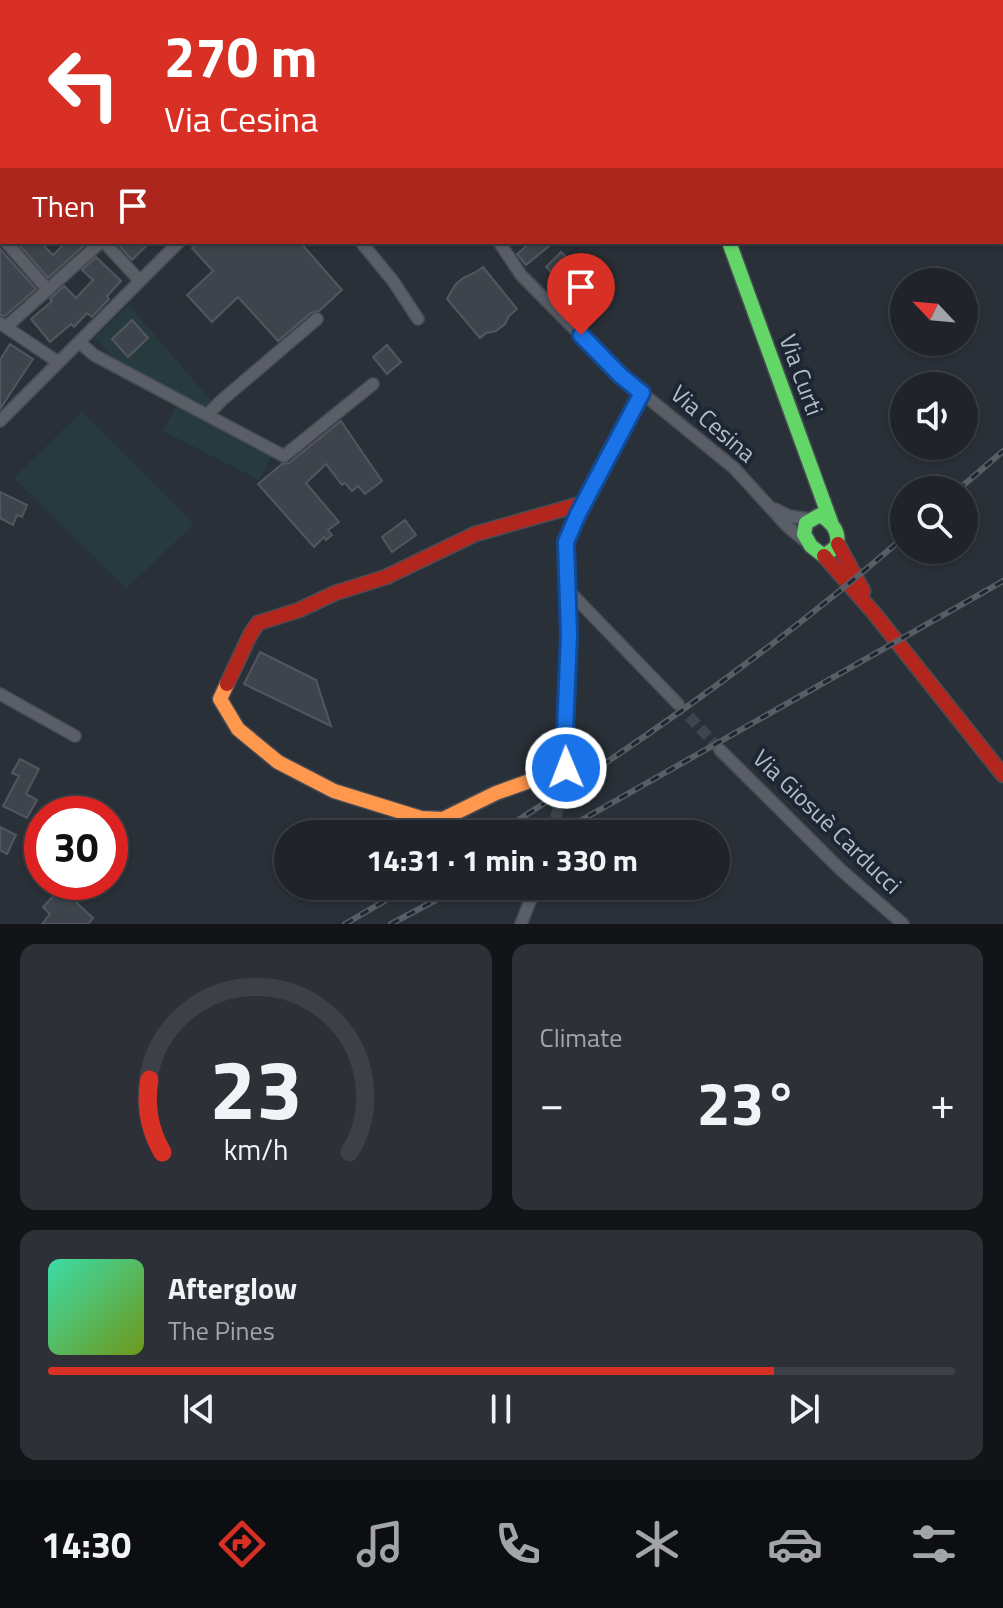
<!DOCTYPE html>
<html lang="en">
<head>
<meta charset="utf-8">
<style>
	:root { --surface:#20242a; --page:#2d3036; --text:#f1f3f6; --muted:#a2a4a8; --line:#3d4147; --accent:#d93025 }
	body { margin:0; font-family:"Titillium Web",sans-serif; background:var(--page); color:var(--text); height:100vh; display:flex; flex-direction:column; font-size:30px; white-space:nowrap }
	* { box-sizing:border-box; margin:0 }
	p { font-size:26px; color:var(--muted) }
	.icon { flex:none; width:44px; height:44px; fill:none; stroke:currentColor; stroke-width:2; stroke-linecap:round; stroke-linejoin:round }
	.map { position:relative; height:924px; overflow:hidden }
	.details { display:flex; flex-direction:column; gap:20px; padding:20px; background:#121417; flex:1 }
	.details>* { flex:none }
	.guide { position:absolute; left:0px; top:0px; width:1004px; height:244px; box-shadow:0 2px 6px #0004,0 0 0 2px var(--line); background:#d93025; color:#fff; overflow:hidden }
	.needle { width:52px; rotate:296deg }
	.fabs { position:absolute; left:890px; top:268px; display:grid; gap:16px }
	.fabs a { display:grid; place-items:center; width:88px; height:88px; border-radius:50%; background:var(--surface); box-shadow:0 2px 6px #0004,0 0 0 2px var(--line); font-size:40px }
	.speed { position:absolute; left:24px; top:796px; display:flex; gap:16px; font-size:40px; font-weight:700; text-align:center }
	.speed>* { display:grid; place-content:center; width:104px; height:104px; border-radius:50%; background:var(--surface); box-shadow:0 2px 6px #0004,0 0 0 2px var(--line); line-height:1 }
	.speed .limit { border:12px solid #d22; background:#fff; color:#111 }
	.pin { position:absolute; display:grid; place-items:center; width:68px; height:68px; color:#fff; margin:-82px -34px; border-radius:50% 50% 50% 0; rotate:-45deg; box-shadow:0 0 8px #0007 }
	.pin .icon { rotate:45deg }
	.me { position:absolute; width:88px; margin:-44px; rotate:359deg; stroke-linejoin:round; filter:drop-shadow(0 0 6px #0008) }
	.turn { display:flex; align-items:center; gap:28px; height:168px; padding:0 32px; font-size:36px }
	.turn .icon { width:104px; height:104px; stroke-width:2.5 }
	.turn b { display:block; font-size:56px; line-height:68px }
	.then { display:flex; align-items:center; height:76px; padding:0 32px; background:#0003; gap:16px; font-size:30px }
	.big { font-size:60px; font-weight:700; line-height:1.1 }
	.details .tile { flex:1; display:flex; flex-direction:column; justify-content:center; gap:12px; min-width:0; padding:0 28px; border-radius:16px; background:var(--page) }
	.details .dial { align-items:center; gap:0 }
	.dial svg { height:208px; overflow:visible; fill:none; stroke:var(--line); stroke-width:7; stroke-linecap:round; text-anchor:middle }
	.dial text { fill:var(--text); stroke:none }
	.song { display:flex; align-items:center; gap:24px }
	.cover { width:96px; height:96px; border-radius:12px; background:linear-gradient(135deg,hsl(160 70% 55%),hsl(80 70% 35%)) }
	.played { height:8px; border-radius:4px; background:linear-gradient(90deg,var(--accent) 80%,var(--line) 80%) }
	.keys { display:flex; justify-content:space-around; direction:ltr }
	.heat { display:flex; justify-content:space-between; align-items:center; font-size:44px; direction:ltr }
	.details .tiles { flex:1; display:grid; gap:20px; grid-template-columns:1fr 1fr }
	.tile:last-child { grid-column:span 2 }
	.trip { position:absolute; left:274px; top:820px; width:456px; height:80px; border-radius:40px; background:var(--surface); box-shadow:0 2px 6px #0004,0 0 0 2px var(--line); font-weight:700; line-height:80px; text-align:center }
	.menu { display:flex; height:128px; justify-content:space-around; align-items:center; background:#0d0e11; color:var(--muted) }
	.menu .icon { width:56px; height:56px }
	.menu .on { color:var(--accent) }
	.menu b { font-size:36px; color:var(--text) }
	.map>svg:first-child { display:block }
	.green { fill:#273a3e }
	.building { fill:#3f444c; stroke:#52575f; stroke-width:2 }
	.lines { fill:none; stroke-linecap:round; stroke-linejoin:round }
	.street-tunnel { stroke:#3f454e; stroke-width:11; stroke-dasharray:11 5.5; stroke-linecap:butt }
	.street-casing { stroke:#484c55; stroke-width:14 }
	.fast-casing { stroke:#484c55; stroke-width:17 }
	.slow-casing { stroke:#484c55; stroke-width:17 }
	.jam-casing { stroke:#484c55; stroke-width:17 }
	.street { stroke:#5a5e66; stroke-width:11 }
	.fast { stroke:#63d668; stroke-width:14 }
	.slow { stroke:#ff974d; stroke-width:14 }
	.jam { stroke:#b3261e; stroke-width:14 }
	.rail-casing { stroke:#595d64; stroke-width:6 }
	.rail { stroke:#1d2633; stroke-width:3; stroke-dasharray:9; stroke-linecap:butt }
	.route-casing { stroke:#114b97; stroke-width:20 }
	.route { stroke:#1a73e8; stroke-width:14 }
	.labels { text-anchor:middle; stroke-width:8; stroke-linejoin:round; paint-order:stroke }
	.street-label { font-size:24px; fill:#b4bcc9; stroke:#1d2633 }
</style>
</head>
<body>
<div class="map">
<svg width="1003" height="924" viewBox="0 0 1003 924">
	<rect width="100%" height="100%" fill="#2a3038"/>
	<path class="green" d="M129 305 213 403 204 411 114 360 95 338Z
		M177 404 273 454 259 480 163 431Z
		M82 411 194 524 126 589 14 478Z"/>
	<path class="building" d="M17 242H40L53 255 66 242H88L48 278Z
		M116 242H150L132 260Z
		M199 242H300L342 290 319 311 311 313 278 341 238 297 212 322 187 295 213 271 192 248Z
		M531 242H554L526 265 517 254Z
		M0 249 36 289 5 316 0 315Z
		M561 252 586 276 571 292 546 267Z
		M96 257 121 281 107 296 109 299 92 317 87 313 74 327 71 324 50 342 31 319 52 301 50 299 64 286 76 298 93 280 82 270Z
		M483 267 517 309 509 316 505 324 496 331 486 333 480 338 447 299 455 285 463 278 476 272Z
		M132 320 148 338 128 357 112 339Z
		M10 344 33 359 0 409V360Z
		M387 345 401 362 387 374 373 357Z
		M341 421 382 481 365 494 358 486 352 491 345 483 342 485 326 464 306 483 339 522 328 530 332 535 326 540 324 537 314 547 258 484 282 464 289 463Z
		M0 492 27 505 22 517 17 515 13 525 0 518Z
		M405 520 416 535 392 552 382 537Z
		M260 652 316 680 331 726 244 684Z
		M20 759 39 769 26 794 37 800 27 818 3 806 19 776 12 773Z
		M0 827 16 835 7 854 0 850Z
		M61 888 93 918 88 924H42L50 914 43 907Z"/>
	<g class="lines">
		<path class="street-tunnel" d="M678 704 720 750
			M551 834 566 781"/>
		<g class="street-casing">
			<path id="street" d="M345 0 347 2
				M663 0 664 2
				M200 2 202 0
				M330 2 332 0
				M498 2V0
				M859 2 861 0
				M1002 100 1003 99
				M1002 152H1003
				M6 242 48 290
				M104 242 140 281
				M361 242 393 281 418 319
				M499 242 521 275 621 376 734 468 788 527 804 540
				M0 323 58 362
				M6 327 101 242
				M79 342 94 355 284 456 373 384
				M207 415 222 400 317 319
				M0 421 179 242
				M775 509 789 516 809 519
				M567 589 678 704
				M0 694 75 736
				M720 750 841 870 903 924
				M566 781 565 731 569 635 566 542 578 514 642 393
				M521 924 536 886"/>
		</g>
		<g class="fast-casing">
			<path id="fast" d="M729 242 831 522
				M820 515C832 522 841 533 836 547L824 556 811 546 804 534 806 523Z"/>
		</g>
		<g class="slow-casing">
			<path id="slow" d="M227 684 220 699 238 729 278 762 334 791 421 818 443 819 496 793 566 768"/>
		</g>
		<g class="jam-casing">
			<path id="jam" d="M645 0 646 2
				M838 544 863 591
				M824 556 874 613 1003 775
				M227 684 250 635 258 623 299 610 335 593 386 577 475 534 584 503"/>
		</g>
		<use href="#street" class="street"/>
		<use href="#fast" class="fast"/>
		<use href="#slow" class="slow"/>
		<use href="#jam" class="jam"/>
		<g class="rail-casing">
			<path id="rail" d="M958 490 1003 451
				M496 834C638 745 777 647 904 537
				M557 834 1003 581
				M345 924 410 886
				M391 924 462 886"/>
		</g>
		<use href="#rail" class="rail"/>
	</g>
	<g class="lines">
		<g class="route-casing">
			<path id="route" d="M566 768 565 731 569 635 566 542 578 514 642 393 621 376 581 335"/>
		</g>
		<use href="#route" class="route"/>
	</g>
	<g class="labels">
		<g class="street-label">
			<text transform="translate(801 375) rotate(70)" y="8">Via Curti</text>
			<text transform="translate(713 424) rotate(41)" y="8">Via Cesina</text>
			<text transform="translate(827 822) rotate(44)" y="8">Via Giosuè Carducci</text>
		</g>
	</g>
</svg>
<div class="fabs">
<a><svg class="needle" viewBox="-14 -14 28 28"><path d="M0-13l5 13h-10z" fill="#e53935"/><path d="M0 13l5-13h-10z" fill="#a2a4a8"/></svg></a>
<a><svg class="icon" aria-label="sound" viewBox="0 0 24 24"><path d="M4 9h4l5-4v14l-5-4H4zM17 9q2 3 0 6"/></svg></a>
<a><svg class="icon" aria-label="search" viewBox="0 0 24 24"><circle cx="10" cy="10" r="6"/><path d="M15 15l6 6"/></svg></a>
</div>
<div class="speed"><div class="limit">30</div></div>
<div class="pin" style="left:581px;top:335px;background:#d93025"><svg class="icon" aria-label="arrive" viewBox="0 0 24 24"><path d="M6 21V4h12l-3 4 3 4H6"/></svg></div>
<svg class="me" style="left:566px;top:768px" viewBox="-20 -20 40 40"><circle r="17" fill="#1a73e8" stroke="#fff" stroke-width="3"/><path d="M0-11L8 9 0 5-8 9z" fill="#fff"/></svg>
<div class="trip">14:31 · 1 min · 330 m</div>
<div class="guide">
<div class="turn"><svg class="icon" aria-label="left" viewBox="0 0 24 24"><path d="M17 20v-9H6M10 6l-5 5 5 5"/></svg><div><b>270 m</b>Via Cesina</div></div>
<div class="then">Then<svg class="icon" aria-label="arrive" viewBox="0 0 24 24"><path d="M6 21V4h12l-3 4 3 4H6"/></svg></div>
</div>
</div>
<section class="details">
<div class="tiles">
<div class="tile dial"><svg viewBox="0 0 100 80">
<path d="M14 69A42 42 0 1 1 86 69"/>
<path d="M14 69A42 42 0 0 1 9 41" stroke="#d93025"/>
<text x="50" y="56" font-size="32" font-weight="700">23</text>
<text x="50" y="72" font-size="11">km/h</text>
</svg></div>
<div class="tile"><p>Climate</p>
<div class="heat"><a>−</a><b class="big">23°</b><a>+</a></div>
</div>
<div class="tile">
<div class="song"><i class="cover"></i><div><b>Afterglow</b><p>The Pines</p></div></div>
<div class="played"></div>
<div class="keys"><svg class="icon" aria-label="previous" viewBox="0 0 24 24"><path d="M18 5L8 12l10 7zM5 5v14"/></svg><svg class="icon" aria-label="pause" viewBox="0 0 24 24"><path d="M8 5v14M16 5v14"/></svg><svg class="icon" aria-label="next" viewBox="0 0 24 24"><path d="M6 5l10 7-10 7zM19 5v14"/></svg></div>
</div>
</div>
</section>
<nav class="menu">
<b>14:30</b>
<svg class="icon on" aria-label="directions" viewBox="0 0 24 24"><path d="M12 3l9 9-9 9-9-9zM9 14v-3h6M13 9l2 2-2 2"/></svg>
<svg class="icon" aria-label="music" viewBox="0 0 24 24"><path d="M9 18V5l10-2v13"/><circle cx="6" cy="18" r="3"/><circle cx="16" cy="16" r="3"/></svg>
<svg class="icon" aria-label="phone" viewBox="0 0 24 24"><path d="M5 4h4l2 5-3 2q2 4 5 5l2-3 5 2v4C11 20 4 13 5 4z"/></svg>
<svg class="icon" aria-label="climate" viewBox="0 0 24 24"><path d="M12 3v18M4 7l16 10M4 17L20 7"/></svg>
<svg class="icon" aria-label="car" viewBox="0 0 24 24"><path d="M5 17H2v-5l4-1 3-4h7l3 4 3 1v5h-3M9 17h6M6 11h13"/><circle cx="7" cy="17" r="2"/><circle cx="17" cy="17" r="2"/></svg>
<svg class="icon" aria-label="filters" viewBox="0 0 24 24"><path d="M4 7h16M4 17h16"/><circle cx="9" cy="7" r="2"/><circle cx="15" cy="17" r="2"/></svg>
</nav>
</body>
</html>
